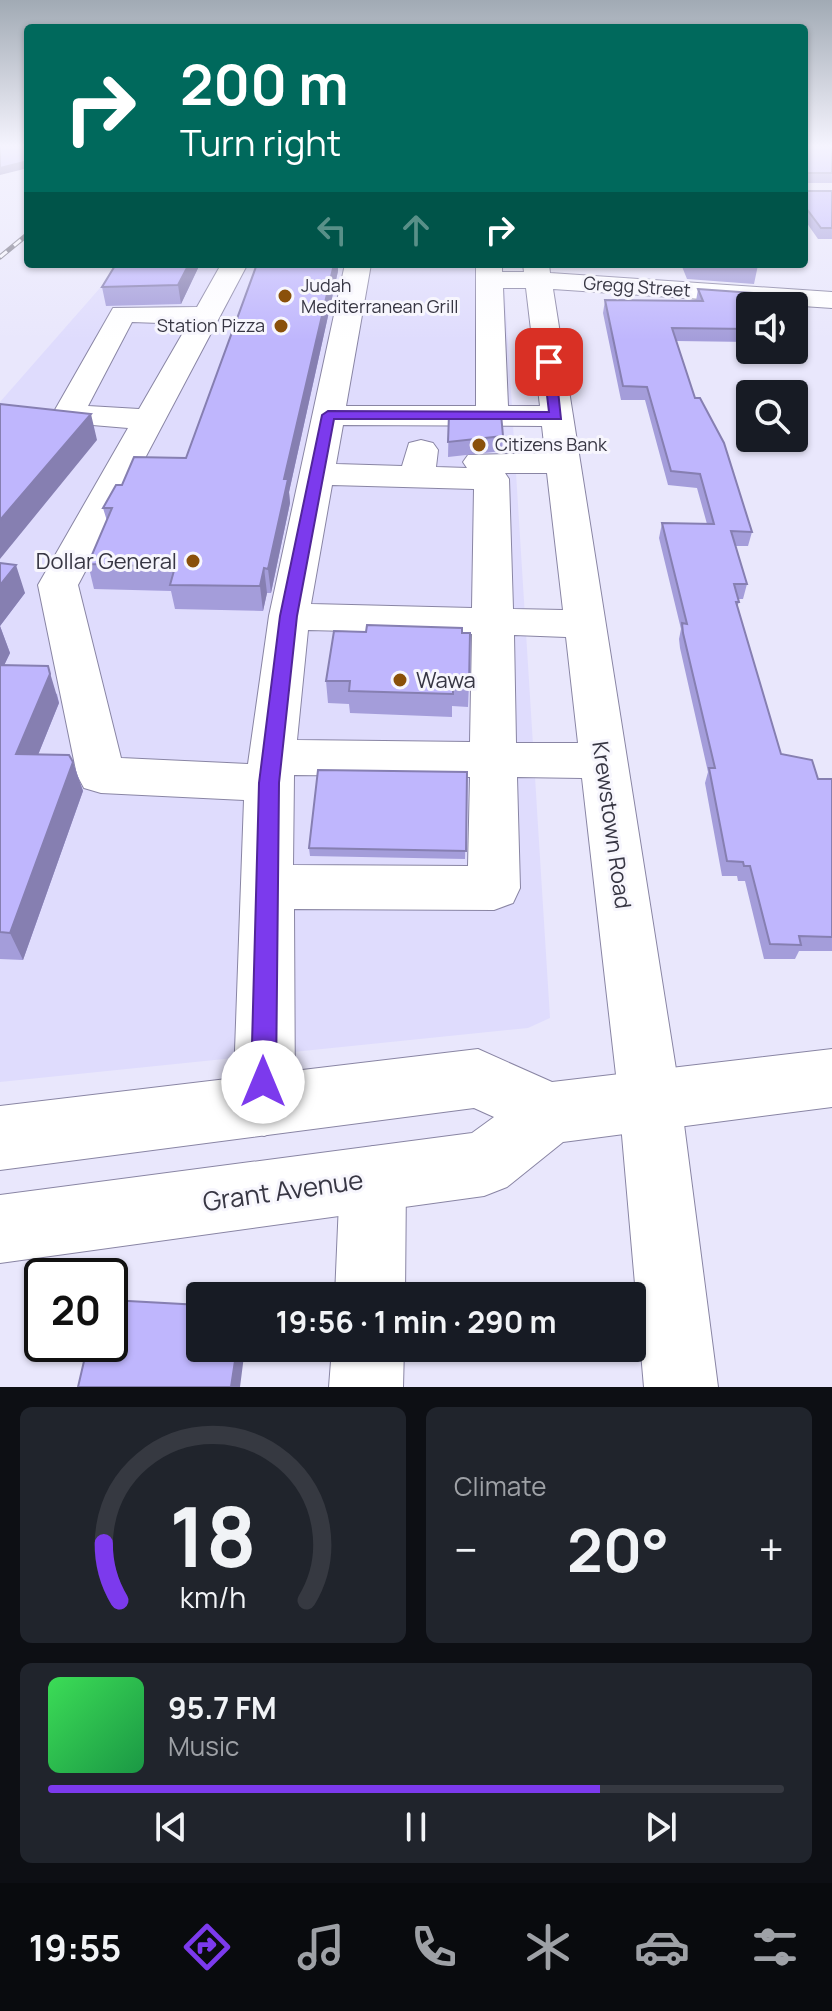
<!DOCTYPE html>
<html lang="en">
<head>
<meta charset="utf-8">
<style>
	:root { --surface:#171b24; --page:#20242c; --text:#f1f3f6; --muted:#9ea1a6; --line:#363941; --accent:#7c3aed }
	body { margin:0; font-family:Manrope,sans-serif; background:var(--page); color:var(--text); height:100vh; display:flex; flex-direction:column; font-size:30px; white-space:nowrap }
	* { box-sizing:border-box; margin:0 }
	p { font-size:26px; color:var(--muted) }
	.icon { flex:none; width:44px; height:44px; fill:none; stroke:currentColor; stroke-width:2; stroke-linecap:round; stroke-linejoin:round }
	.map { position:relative; height:1387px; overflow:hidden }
	.drawer { display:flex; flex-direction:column; gap:20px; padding:20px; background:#0d0f14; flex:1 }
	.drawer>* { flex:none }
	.top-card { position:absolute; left:24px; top:24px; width:784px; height:244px; border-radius:8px; box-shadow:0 2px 6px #0004; background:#00695c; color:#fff; overflow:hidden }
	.fabs { position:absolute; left:736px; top:292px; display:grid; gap:16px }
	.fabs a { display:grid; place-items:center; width:72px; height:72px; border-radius:8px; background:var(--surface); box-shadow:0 2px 6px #0004; font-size:40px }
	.speed { position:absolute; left:24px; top:1258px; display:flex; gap:16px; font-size:40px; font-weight:700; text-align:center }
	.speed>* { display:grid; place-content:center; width:104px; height:104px; border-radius:50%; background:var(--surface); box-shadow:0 2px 6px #0004; line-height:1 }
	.speed .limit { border:4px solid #111; border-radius:12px; background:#fff; color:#111 }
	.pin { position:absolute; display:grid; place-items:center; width:68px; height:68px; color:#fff; margin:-34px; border-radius:16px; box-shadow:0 4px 12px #0006 }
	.me { position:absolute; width:88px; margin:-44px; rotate:0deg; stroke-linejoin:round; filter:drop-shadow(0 0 6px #0008) }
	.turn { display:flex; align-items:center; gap:28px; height:168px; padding:0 24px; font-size:36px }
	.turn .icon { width:104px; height:104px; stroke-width:2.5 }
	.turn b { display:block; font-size:56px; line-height:68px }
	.lanes { display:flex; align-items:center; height:76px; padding:0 24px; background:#0003; justify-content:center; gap:40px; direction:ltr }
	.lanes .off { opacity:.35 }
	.big { font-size:60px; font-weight:700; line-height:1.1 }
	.drawer .widget { flex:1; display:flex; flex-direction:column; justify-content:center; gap:12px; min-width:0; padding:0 28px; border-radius:12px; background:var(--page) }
	.drawer .dial { align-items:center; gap:0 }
	.dial svg { height:208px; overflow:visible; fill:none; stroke:var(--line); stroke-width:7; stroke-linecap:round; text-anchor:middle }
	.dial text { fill:var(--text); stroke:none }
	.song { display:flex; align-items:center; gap:24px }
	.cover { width:96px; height:96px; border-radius:12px; background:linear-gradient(135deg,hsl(130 70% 55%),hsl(140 70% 35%)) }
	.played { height:8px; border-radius:4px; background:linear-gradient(90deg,var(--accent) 75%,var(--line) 75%) }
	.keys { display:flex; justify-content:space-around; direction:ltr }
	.heat { display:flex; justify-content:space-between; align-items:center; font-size:44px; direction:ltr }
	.drawer .tiles { flex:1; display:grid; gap:20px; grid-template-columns:1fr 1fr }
	.widget:last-child { grid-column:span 2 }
	.trip { position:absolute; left:186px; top:1282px; width:460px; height:80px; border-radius:8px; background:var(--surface); box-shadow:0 2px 6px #0004; font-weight:700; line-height:80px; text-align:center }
	.tab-bar { display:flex; height:128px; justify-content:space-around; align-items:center; background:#090b0e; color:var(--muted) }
	.tab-bar .icon { width:56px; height:56px }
	.tab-bar .current { color:var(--accent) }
	.tab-bar b { font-size:36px; color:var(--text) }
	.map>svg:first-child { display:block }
	.built { fill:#dfdcfd }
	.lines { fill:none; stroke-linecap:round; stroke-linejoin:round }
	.minor-casing { stroke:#8985a4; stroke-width:2 }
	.major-casing { stroke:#8985a4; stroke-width:2 }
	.minor { fill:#fff; fill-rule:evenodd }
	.major { fill:#fff; fill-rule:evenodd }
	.rail-casing { stroke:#6d6b7b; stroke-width:5 }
	.rail { stroke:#f7f6fd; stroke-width:3; stroke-dasharray:9; stroke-linecap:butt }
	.wall { fill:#a49dda }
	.shaded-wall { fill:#867fb1 }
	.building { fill:#bfb6fd; stroke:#867fb1; stroke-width:2 }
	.route { fill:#7c3aed; stroke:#51269a; stroke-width:2 }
	.poi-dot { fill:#8a500a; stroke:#f7f6fd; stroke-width:3 }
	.labels { text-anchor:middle; stroke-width:6; stroke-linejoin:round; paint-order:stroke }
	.far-poi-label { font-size:18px; fill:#373643; stroke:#f7f6fd; text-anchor:start }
	.far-street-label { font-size:18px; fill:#373643; stroke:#f7f6fd }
	.poi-label { font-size:22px; fill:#373643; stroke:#f7f6fd; text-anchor:end }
	.street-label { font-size:22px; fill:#373643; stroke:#f7f6fd }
	.near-street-label { font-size:26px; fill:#373643; stroke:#f7f6fd }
</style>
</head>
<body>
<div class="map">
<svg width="832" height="1387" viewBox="0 0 832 1387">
	<rect width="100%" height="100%" fill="#e9e7fc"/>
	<path class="built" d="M121 264H503L550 1018 528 1028 0 1082V402Z"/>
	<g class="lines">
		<g class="minor-casing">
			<path id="minor" d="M216 264 246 267 78 585 121 758 248 764 269 616 345 264H371L346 406H476V264H502V272H524L523 264H549L550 273 832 292V308L553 289 681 1101 718 1387H644L619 1101 582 778 517 777 520 888 513 903 494 910 294 909 295 1106 286 1127 264 1136 242 1127 233 1106 244 800 101 793 84 788 77 775 38 585 128 428 57 422 52 415 113 308 197 307 219 268ZM503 288H526L540 406H508ZM132 322 188 324 139 409 88 406ZM343 425 542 426 545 453 468 455 463 462 467 468 436 467 438 450 433 443 421 440 409 443 402 466 336 464ZM505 473H547L563 610 513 609 509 479ZM332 485 474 489 472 608 311 604ZM308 630 472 634 470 742 297 740ZM514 635 566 637 578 743H516ZM294 775 470 777 468 866 293 865Z
				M373 1146 396 1156 406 1179 405 1296H335L340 1179 350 1156Z
				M332 1348H404L403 1387H329Z"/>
		</g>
		<g class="major-casing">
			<path id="major" d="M478 1049 552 1082 832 1049V1107L563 1142 507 1187 484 1196 0 1263V1195L472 1133 494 1117 474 1108 0 1170V1106Z"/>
		</g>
		<use href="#minor" class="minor"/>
		<use href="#major" class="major"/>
		<g class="rail-casing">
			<path id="rail" d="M0 257 28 234"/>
		</g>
		<use href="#rail" class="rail"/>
	</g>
	<path class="wall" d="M804 146H832V183H804V191H832V239H818L804 219Z
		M116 264H200L181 304 106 306 102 287Z
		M681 264H758V265L754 284 687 279Z
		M338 271 289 492 290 503 271 593H267L263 611 175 609 171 591 94 589 88 564 107 521 103 508 122 485 186 458Z
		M698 289 750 306V342L676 341 695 398 752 532 748 546H735L747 584 743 599H738L739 602 737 607 781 754 818 779H832V951H799L795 959H764L745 881H738L737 876H722L705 783 708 772 680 648 679 639 681 629 659 538 662 523 707 524 697 488 668 485 645 400H621L603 313 605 300 696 301Z
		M449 414 503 436 502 451 448 457Z
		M0 563 25 593 0 626 10 653 4 665 57 694 59 703 38 755 73 762 83 791 23 960 0 959Z
		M326 681 469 684 468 707 452 706V717L350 713 349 704 328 703Z
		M467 772 465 859 310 856 309 848Z"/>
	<path class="shaded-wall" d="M28 161V168L0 175V168Z
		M189 264H200L181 304 178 285Z
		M334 264H338V271L289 492 290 503 271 593 268 569 284 479Z
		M91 414 97 440 0 559V520Z
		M16 565 25 593 0 626 10 653 0 674V585Z
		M264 568 267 593 263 611 260 586Z
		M48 666 59 703 27 782 16 754Z
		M73 762 83 791 23 960 10 933Z
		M237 1348H245L240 1387H231Z"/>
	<path class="building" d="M0 146H28V161L0 168Z
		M804 146H832V173H804V191H832V228H821L806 208H804Z
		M116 264H189L178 285 102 287Z
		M257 264H334L284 479H288L268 569 264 568 260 586 170 585 175 567 88 564 112 508H103L116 485H122L134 457 186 458Z
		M698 289 766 294 772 306H750V329L672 328 695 398H700L724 443 752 532 731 531 747 584H734L739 602H736L781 754 812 760 818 779H832V937L799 936 801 945 770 944 750 866H744L743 862 727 861 709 768H715L683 633 682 623 687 624 662 523 714 524 700 474 671 471 647 387 623 386 605 300 703 301Z
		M0 404 91 414 0 520Z
		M449 414H501L503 436 448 442Z
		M0 563 16 565 0 585Z
		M367 625 462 628V633H470L469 684H453V694L349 691 350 681H326L334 631 366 632Z
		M0 665 48 666 50 674 16 754 69 755 73 762 10 933 0 932Z
		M318 770 467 772 466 851 309 848Z
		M110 1300 200 1305V1348H237L231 1387H78L88 1344H110Z"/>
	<linearGradient id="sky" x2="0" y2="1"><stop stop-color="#a1aab4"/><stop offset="0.43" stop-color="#f5f4fe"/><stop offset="1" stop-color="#f5f4fe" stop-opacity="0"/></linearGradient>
	<rect width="832" height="340" fill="url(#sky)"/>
	<path class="route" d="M549 358 555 362 561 419H334L297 616 279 783 276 1082 272 1090 263 1094 255 1090 251 1082 259 783 280 616 322 415 328 411 549 412 543 362Z"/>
	<g class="poi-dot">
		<circle cx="285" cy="296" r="8"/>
		<circle cx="281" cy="326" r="8"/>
		<circle cx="479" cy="445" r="8"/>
		<circle cx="193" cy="561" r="8"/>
		<circle cx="400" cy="680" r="8"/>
	</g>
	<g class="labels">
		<g class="far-poi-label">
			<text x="301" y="292">Judah<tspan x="301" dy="21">Mediterranean Grill</tspan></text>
			<text x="265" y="332" text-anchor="end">Station Pizza</text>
			<text x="495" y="451">Citizens Bank</text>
		</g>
		<g class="far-street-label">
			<text transform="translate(637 287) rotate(4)" y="6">Gregg Street</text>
		</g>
		<g class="poi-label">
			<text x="177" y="569">Dollar General</text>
			<text x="416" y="688" text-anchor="start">Wawa</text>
		</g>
		<g class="street-label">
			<text transform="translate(612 825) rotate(82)" y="8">Krewstown Road</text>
		</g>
		<g class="near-street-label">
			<text transform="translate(283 1191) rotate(-8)" y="9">Grant Avenue</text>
		</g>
	</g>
</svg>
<div class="fabs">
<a><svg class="icon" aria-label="sound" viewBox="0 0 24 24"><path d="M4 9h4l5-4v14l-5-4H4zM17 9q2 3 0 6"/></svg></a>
<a><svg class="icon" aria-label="search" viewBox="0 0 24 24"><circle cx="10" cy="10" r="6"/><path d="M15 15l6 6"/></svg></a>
</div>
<div class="speed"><div class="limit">20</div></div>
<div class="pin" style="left:549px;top:362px;background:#d93025"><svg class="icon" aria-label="arrive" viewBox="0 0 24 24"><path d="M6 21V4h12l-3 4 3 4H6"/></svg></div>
<svg class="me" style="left:263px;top:1082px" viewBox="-20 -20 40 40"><circle r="19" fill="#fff"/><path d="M0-13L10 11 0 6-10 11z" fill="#7c3aed"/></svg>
<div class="trip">19:56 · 1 min · 290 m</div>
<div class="top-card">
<div class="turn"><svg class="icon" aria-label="right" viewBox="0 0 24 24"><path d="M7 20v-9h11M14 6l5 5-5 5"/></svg><div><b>200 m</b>Turn right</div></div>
<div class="lanes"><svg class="icon off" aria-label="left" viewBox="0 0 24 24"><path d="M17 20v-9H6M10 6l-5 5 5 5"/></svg><svg class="icon off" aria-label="ahead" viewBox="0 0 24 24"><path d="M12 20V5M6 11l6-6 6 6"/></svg><svg class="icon" aria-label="right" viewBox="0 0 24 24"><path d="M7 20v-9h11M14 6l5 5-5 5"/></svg></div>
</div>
</div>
<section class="drawer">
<div class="tiles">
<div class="widget dial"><svg viewBox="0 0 100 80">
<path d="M14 69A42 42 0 1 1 86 69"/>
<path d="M14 69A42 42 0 0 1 8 47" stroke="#7c3aed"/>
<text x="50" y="56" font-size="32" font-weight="700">18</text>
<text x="50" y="72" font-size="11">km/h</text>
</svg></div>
<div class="widget"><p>Climate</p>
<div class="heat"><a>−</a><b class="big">20°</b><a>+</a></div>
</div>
<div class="widget">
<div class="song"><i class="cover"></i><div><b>95.7 FM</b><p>Music</p></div></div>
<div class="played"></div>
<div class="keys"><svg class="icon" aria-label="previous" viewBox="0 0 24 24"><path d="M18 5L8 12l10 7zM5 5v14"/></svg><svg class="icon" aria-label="pause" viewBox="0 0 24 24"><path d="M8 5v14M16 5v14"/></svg><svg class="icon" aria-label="next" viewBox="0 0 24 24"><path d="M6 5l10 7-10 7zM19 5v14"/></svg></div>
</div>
</div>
</section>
<nav class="tab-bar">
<b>19:55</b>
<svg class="icon current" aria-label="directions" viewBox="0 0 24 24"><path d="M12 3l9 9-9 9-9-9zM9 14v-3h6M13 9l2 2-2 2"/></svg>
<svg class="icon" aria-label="music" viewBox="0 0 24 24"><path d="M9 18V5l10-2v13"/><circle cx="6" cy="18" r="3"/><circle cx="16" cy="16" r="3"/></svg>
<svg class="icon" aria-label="phone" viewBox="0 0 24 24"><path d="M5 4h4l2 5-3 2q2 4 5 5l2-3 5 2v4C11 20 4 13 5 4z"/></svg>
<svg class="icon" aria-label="climate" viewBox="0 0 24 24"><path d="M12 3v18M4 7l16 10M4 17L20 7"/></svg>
<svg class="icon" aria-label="car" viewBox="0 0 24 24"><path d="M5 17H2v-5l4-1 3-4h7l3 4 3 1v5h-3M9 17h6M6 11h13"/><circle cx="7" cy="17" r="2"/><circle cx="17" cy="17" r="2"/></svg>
<svg class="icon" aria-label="filters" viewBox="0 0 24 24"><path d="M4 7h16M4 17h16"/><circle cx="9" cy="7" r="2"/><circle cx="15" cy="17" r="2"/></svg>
</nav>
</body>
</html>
